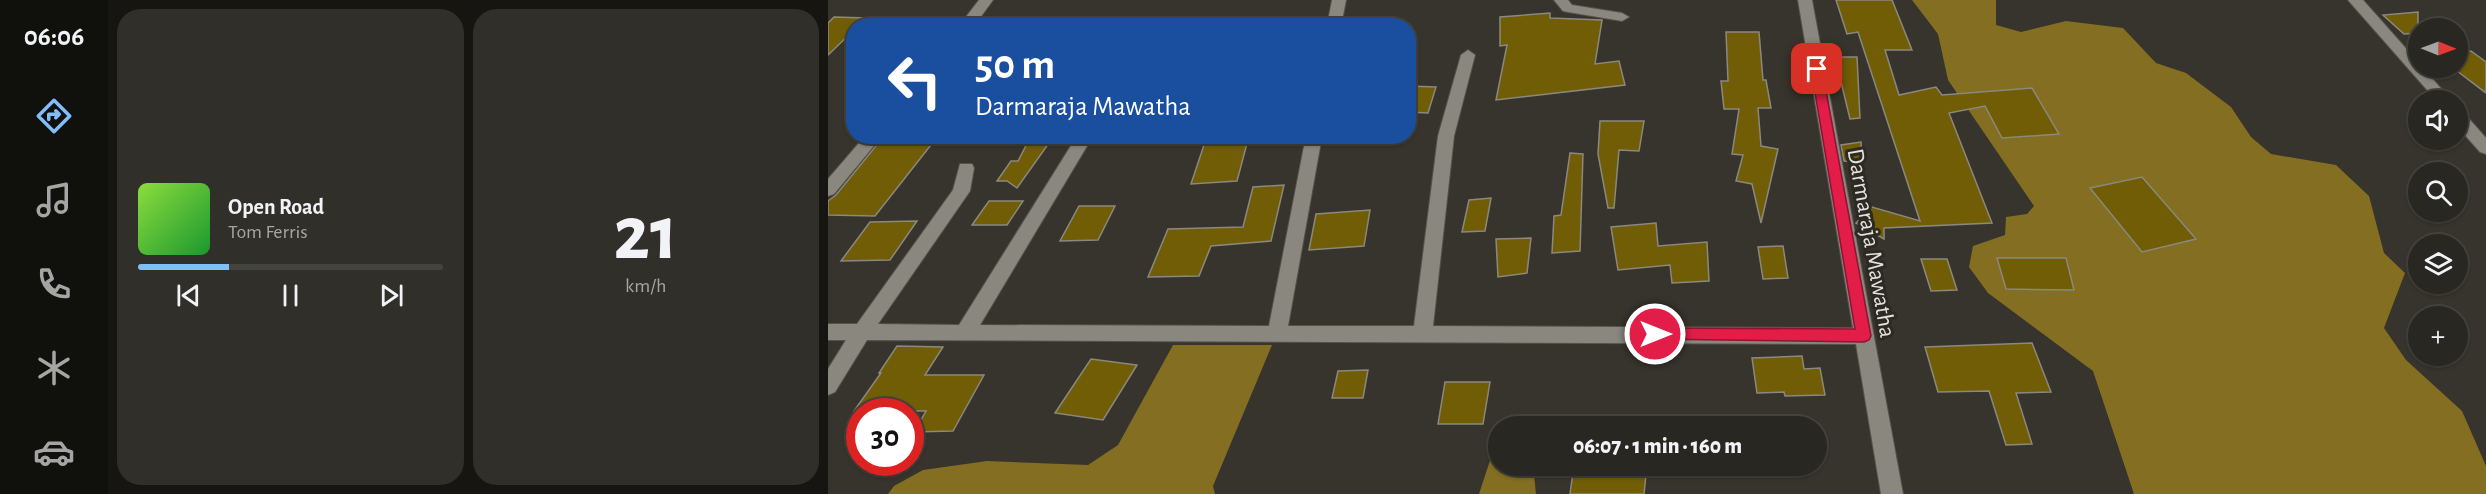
<!DOCTYPE html>
<html lang="en">
<head>
<meta charset="utf-8">
<style>
	:root { --surface:#282721; --page:#302f2a; --text:#f1f3f6; --muted:#a5a5a5; --line:#44443f; --accent:#81bdfa }
	body { margin:0; font-family:"Alegreya Sans",sans-serif; background:var(--page); color:var(--text); height:100vh; display:flex; flex-direction:column; font-size:22px; white-space:nowrap }
	* { box-sizing:border-box; margin:0 }
	p { font-size:20px; color:var(--muted) }
	.icon { flex:none; width:33px; height:33px; fill:none; stroke:currentColor; stroke-width:2; stroke-linecap:round; stroke-linejoin:round }
	.map { position:relative; flex:1; overflow:hidden }
	.sheet { display:flex; flex-direction:column; gap:9px; padding:9px; background:#161512; width:720px }
	.sheet>* { flex:none }
	.top-card { position:absolute; left:18px; top:18px; width:570px; height:126px; border-radius:24px; box-shadow:0 2px 4px #0004,0 0 0 2px var(--line); background:#1a4fa0; color:#fff; overflow:hidden }
	.needle { width:39px; rotate:91deg }
	.fabs { position:absolute; left:1580px; top:18px; display:grid; gap:12px }
	.fabs a { display:grid; place-items:center; width:60px; height:60px; border-radius:50%; background:var(--surface); box-shadow:0 2px 4px #0004,0 0 0 2px var(--line); font-size:30px }
	.speed { position:absolute; left:18px; top:398px; display:flex; gap:12px; font-size:30px; font-weight:700; text-align:center }
	.speed>* { display:grid; place-content:center; width:78px; height:78px; border-radius:50%; background:var(--surface); box-shadow:0 2px 4px #0004,0 0 0 2px var(--line); line-height:1 }
	.speed .limit { border:9px solid #d22; background:#fff; color:#111 }
	.pin { position:absolute; display:grid; place-items:center; width:51px; height:51px; color:#fff; margin:-26px; border-radius:12px; box-shadow:0 3px 9px #0006 }
	.me { position:absolute; width:66px; margin:-33px; rotate:90deg; stroke-linejoin:round; filter:drop-shadow(0 0 4px #0008) }
	.turn { display:flex; align-items:center; gap:21px; height:126px; padding:0 30px; font-size:27px }
	.turn .icon { width:78px; height:78px; stroke-width:2.5 }
	.turn b { display:block; font-size:42px; line-height:51px }
	.sheet .card { flex:1; display:flex; flex-direction:column; justify-content:center; gap:9px; min-width:0; padding:0 21px; border-radius:24px; background:var(--page) }
	.sheet .dial { align-items:center; gap:0 }
	.dial b { font-size:78px; line-height:1 }
	.song { display:flex; align-items:center; gap:18px }
	.cover { width:72px; height:72px; border-radius:9px; background:linear-gradient(135deg,hsl(90 70% 55%),hsl(130 70% 35%)) }
	.played { height:6px; border-radius:3px; background:linear-gradient(90deg,var(--accent) 30%,var(--line) 30%) }
	.keys { display:flex; justify-content:space-around; direction:ltr }
	.sheet .tiles { flex:1; display:grid; gap:9px; grid-template-columns:repeat(2,1fr) }
	.trip { position:absolute; left:660px; top:416px; width:339px; height:60px; border-radius:30px; background:var(--surface); box-shadow:0 2px 4px #0004,0 0 0 2px var(--line); font-weight:800; line-height:60px; text-align:center }
	main { display:flex; flex:1; min-height:0 }
	.tabs { display:flex; flex-direction:column; width:108px; justify-content:space-around; align-items:center; background:#10100d; color:var(--muted) }
	.tabs .icon { width:42px; height:42px }
	.tabs .on { color:var(--accent) }
	.tabs b { font-size:27px; color:var(--text) }
	.map>svg:first-child { display:block }
	.forest { fill:#836e22 }
	.building { fill:#715d06; stroke:#8b887f; stroke-width:1.5 }
	.lines { fill:none; stroke-linecap:round; stroke-linejoin:round }
	.street-casing { stroke:#55534c; stroke-width:2 }
	.street { fill:#89877e; fill-rule:evenodd }
	.route { fill:#e11d48; stroke:#92132f; stroke-width:1.5 }
	.labels { text-anchor:middle; stroke-width:6; stroke-linejoin:round; paint-order:stroke }
	.street-label { font-size:24px; fill:#e3e2dd; stroke:#2c2a22 }
</style>
</head>
<body>
<main>
<nav class="tabs">
<b>06:06</b>
<svg class="icon on" aria-label="directions" viewBox="0 0 24 24"><path d="M12 3l9 9-9 9-9-9zM9 14v-3h6M13 9l2 2-2 2"/></svg>
<svg class="icon" aria-label="music" viewBox="0 0 24 24"><path d="M9 18V5l10-2v13"/><circle cx="6" cy="18" r="3"/><circle cx="16" cy="16" r="3"/></svg>
<svg class="icon" aria-label="phone" viewBox="0 0 24 24"><path d="M5 4h4l2 5-3 2q2 4 5 5l2-3 5 2v4C11 20 4 13 5 4z"/></svg>
<svg class="icon" aria-label="climate" viewBox="0 0 24 24"><path d="M12 3v18M4 7l16 10M4 17L20 7"/></svg>
<svg class="icon" aria-label="car" viewBox="0 0 24 24"><path d="M5 17H2v-5l4-1 3-4h7l3 4 3 1v5h-3M9 17h6M6 11h13"/><circle cx="7" cy="17" r="2"/><circle cx="17" cy="17" r="2"/></svg>
</nav>
<section class="sheet">
<div class="tiles">
<div class="card">
<div class="song"><i class="cover"></i><div><b>Open Road</b><p>Tom Ferris</p></div></div>
<div class="played"></div>
<div class="keys"><svg class="icon" aria-label="previous" viewBox="0 0 24 24"><path d="M18 5L8 12l10 7zM5 5v14"/></svg><svg class="icon" aria-label="pause" viewBox="0 0 24 24"><path d="M8 5v14M16 5v14"/></svg><svg class="icon" aria-label="next" viewBox="0 0 24 24"><path d="M6 5l10 7-10 7zM19 5v14"/></svg></div>
</div>
<div class="card dial"><b>21</b><p>km/h</p></div>
</div>
</section>
<div class="map">
<svg width="1658" height="494" viewBox="0 0 1658 494">
	<rect width="100%" height="100%" fill="#36342c"/>
	<path class="forest" d="M1084 0H1168V25L1193 32 1238 21 1295 28 1328 63 1358 73 1403 107 1423 137 1443 154 1508 165 1541 196 1556 253 1577 273 1556 328 1578 360 1634 411 1658 466V494H1306L1265 371 1160 293 1141 267 1145 246 1177 235 1178 217 1199 214 1206 206 1120 80 1110 34Z
		M345 345H444L385 486 387 494H60L66 486 95 470 159 461 260 465 290 445Z
		M670 436V465H705L708 494H651Z"/>
	<path class="building" d="M1008 0H1064L1084 50H1057L1071 95 1108 87 1114 95 1204 88 1231 134 1174 138 1157 106 1121 113 1164 223 1056 228V239L1028 223 1044 207 1092 221 1030 32 1019 34Z
		M1590 12V33L1576 34 1555 15Z
		M722 13V18L774 20 767 64 791 61 797 85 668 100 679 45 672 46V17Z
		M6 17 38 18 30 26H26V30L0 55V23Z
		M898 32H931L935 80H938L943 108H930L933 146 950 149 933 223 924 184 908 181 915 155 904 154 911 109H896L893 81H900Z
		M1643 51 1658 62V93L1629 71V54Z
		M1007 57H1029L1032 118 1022 119Z
		M580 86 608 87 600 113 580 112Z
		M772 121H816L811 151 791 150 786 208H780L770 154Z
		M56 136H110L47 216 0 215V201L8 195Z
		M203 136H226L189 188 179 181H169L183 161H190Z
		M379 136H421L409 181 363 184Z
		M1033 142 1034 163 1016 161 1013 145Z
		M742 153 755 154 752 251 724 253 726 216 733 215Z
		M1314 177 1368 239 1314 252 1262 188Z
		M456 185 443 241 383 246 371 276 320 277 340 229 415 227 425 187Z
		M663 198 657 231 634 232 641 200Z
		M161 201H195L179 225H144Z
		M251 206H287L270 240 232 241Z
		M542 210 536 246 481 250 488 214Z
		M89 221 62 260 13 261 42 222Z
		M828 223 830 246 879 242 881 281 844 283 842 265 790 270 783 227Z
		M703 238 699 273 670 277 668 239Z
		M955 246 960 278 935 279 930 247Z
		M1169 258H1238L1246 290 1178 289Z
		M1093 259H1119L1129 290 1103 291Z
		M1204 343 1223 392 1188 393 1204 444 1178 445 1161 391 1110 392 1097 347Z
		M69 346 115 347 97 375H156L125 431 86 432 98 411H26L53 373H51Z
		M974 356 976 369 992 368 997 395 957 396 956 392 929 393 924 358Z
		M263 359 309 365 275 420 227 413Z
		M540 370 535 398H504L510 371Z
		M617 382H662L655 424H610Z
		M746 465H819L816 494H742Z"/>
	<g class="lines">
		<g class="street-casing">
			<path id="street" d="M151 0H165L146 26H131Z
				M504 0H518L513 26H499Z
				M726 0H740L744 5 794 13 801 17 794 21 740 12 735 11Z
				M970 0H984L1075 494H1053L1028 344 39 340 7 392 0 395V369L18 340H0V324H29L125 190 132 164H144L146 168 142 191 50 324 131 325 249 136H265L152 325 441 326 478 136H494L460 326H586L610 136 633 55 640 50 647 55 626 136 605 326 1025 328Z
				M1520 0H1535L1590 62V68H1595L1623 100H1608Z
				M1629 111 1635 112 1658 138V154L1652 152 1629 126Z
				M37 136H54L6 194 0 196V179Z"/>
		</g>
		<use href="#street" class="street"/>
	</g>
	<path class="route" d="M989 65 994 69 1043 336 1041 340 1036 342 822 339 820 334 822 330 827 328 1027 329 983 69Z"/>
	<g class="labels">
		<g class="street-label">
			<text transform="translate(1044 243) rotate(80)" y="8">Darmaraja Mawatha</text>
		</g>
	</g>
</svg>
<div class="fabs">
<a><svg class="needle" viewBox="-14 -14 28 28"><path d="M0-13l5 13h-10z" fill="#e53935"/><path d="M0 13l5-13h-10z" fill="#a5a5a5"/></svg></a>
<a><svg class="icon" aria-label="sound" viewBox="0 0 24 24"><path d="M4 9h4l5-4v14l-5-4H4zM17 9q2 3 0 6"/></svg></a>
<a><svg class="icon" aria-label="search" viewBox="0 0 24 24"><circle cx="10" cy="10" r="6"/><path d="M15 15l6 6"/></svg></a>
<a><svg class="icon" aria-label="layers" viewBox="0 0 24 24"><path d="M12 4l9 5-9 5-9-5zM3 14l9 5 9-5"/></svg></a>
<a>+</a>
</div>
<div class="speed"><div class="limit">30</div></div>
<div class="pin" style="left:989px;top:69px;background:#d93025"><svg class="icon" aria-label="arrive" viewBox="0 0 24 24"><path d="M6 21V4h12l-3 4 3 4H6"/></svg></div>
<svg class="me" style="left:827px;top:334px" viewBox="-20 -20 40 40"><circle r="17" fill="#e11d48" stroke="#fff" stroke-width="3"/><path d="M0-11L8 9 0 5-8 9z" fill="#fff"/></svg>
<div class="trip">06:07 · 1 min · 160 m</div>
<div class="top-card">
<div class="turn"><svg class="icon" aria-label="left" viewBox="0 0 24 24"><path d="M17 20v-9H6M10 6l-5 5 5 5"/></svg><div><b>50 m</b>Darmaraja Mawatha</div></div>
</div>
</div>
</main>
</body>
</html>
